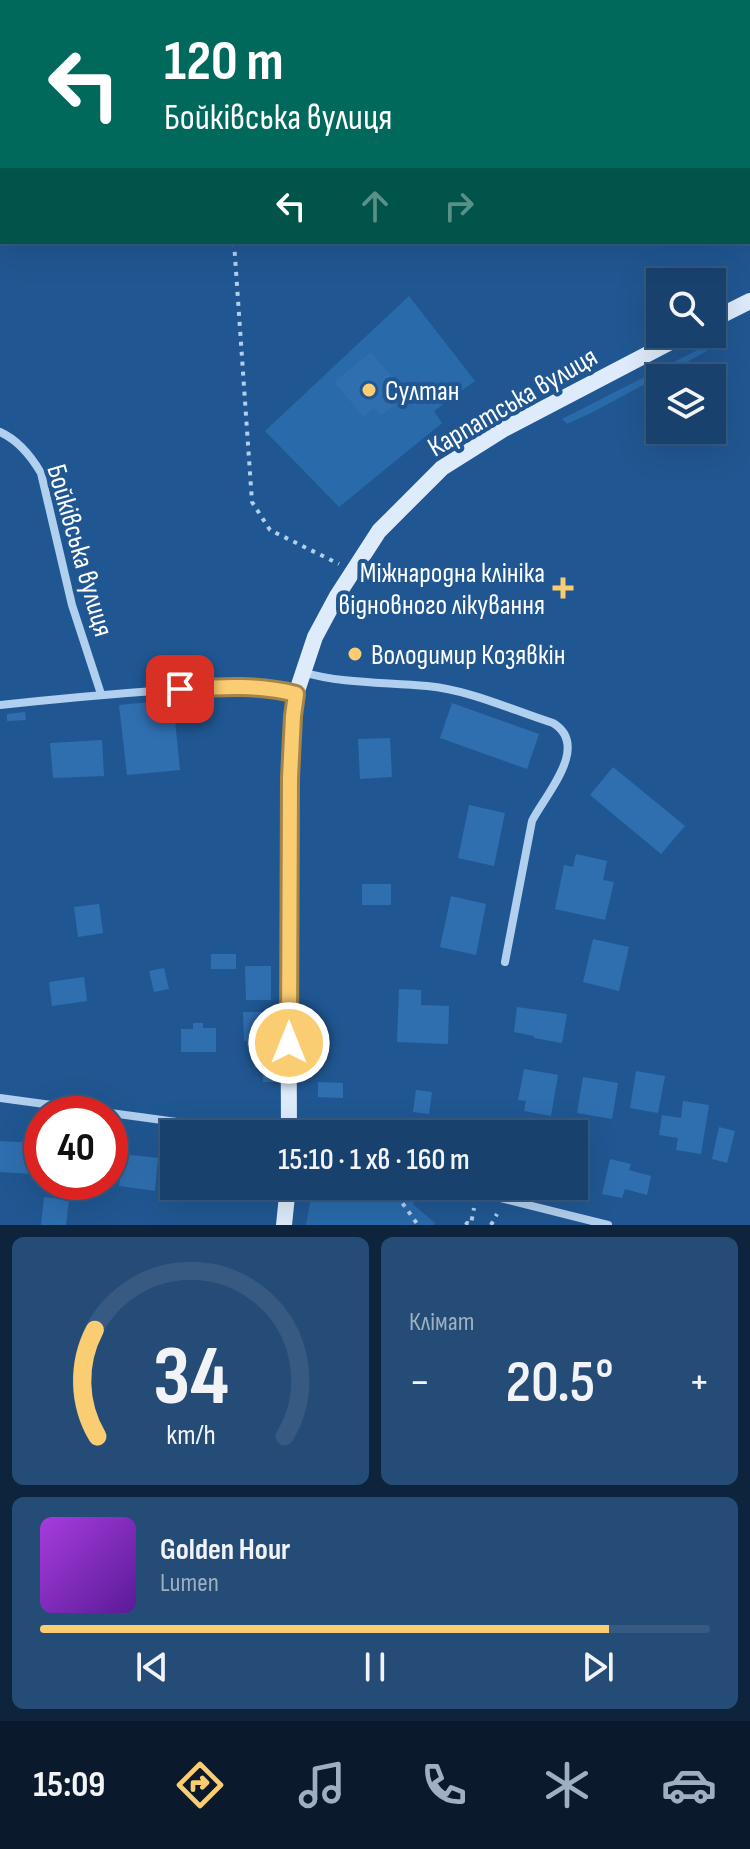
<!DOCTYPE html>
<html lang="uk">
<head>
<meta charset="utf-8">
<style>
	:root { --surface:#18416e; --page:#254c76; --text:#f1f3f6; --muted:#9fafc2; --line:#365a81; --accent:#fbcd72 }
	body { margin:0; font-family:"Sofia Sans Condensed",sans-serif; background:var(--page); color:var(--text); height:100vh; display:flex; flex-direction:column; font-size:30px; white-space:nowrap }
	* { box-sizing:border-box; margin:0 }
	p { font-size:26px; color:var(--muted) }
	.icon { flex:none; width:44px; height:44px; fill:none; stroke:currentColor; stroke-width:2; stroke-linecap:round; stroke-linejoin:round }
	.map { position:relative; height:1225px; overflow:hidden }
	.side { display:flex; flex-direction:column; gap:12px; padding:12px; background:#0d243c; flex:1 }
	.side>* { flex:none }
	.top-card { position:absolute; left:0px; top:0px; width:750px; height:244px; box-shadow:0 8px 32px #0002,0 0 0 2px var(--line); background:#00695c; color:#fff; overflow:hidden }
	.buttons { position:absolute; left:646px; top:268px; display:grid; gap:16px }
	.buttons a { display:grid; place-items:center; width:80px; height:80px; border-radius:0px; background:var(--surface); box-shadow:0 8px 32px #0002,0 0 0 2px var(--line); font-size:40px }
	.speed { position:absolute; left:24px; top:1096px; display:flex; gap:16px; font-size:40px; font-weight:700; text-align:center }
	.speed>* { display:grid; place-content:center; width:104px; height:104px; border-radius:50%; background:var(--surface); box-shadow:0 8px 32px #0002,0 0 0 2px var(--line); line-height:1 }
	.speed .limit { border:12px solid #d22; background:#fff; color:#111 }
	.pin { position:absolute; display:grid; place-items:center; width:68px; height:68px; color:#fff; margin:-34px; border-radius:16px; box-shadow:0 4px 12px #0006 }
	.me { position:absolute; width:88px; margin:-44px; rotate:0deg; stroke-linejoin:round; filter:drop-shadow(0 0 6px #0008) }
	.turn { display:flex; align-items:center; gap:28px; height:168px; padding:0 32px; font-size:36px }
	.turn .icon { width:104px; height:104px; stroke-width:2.5 }
	.turn b { display:block; font-size:56px; line-height:68px }
	.lanes { display:flex; align-items:center; height:76px; padding:0 32px; background:#0003; justify-content:center; gap:40px; direction:ltr }
	.lanes .off { opacity:.35 }
	.big { font-size:60px; font-weight:600; line-height:1.1 }
	.side .card { flex:1; display:flex; flex-direction:column; justify-content:center; gap:12px; min-width:0; padding:0 28px; border-radius:12px; background:var(--page) }
	.side .dial { align-items:center; gap:0 }
	.dial svg { height:208px; overflow:visible; fill:none; stroke:var(--line); stroke-width:7; stroke-linecap:round; text-anchor:middle }
	.dial text { fill:var(--text); stroke:none }
	.song { display:flex; align-items:center; gap:24px }
	.cover { width:96px; height:96px; border-radius:12px; background:linear-gradient(135deg,hsl(280 70% 55%),hsl(270 70% 35%)) }
	.played { height:8px; border-radius:4px; background:linear-gradient(90deg,var(--accent) 85%,var(--line) 85%) }
	.keys { display:flex; justify-content:space-around; direction:ltr }
	.heat { display:flex; justify-content:space-between; align-items:center; font-size:44px; direction:ltr }
	.side .tiles { flex:1; display:grid; gap:12px; grid-template-columns:1fr 1fr }
	.card:last-child { grid-column:span 2 }
	.trip { position:absolute; left:160px; top:1120px; width:428px; height:80px; border-radius:0px; background:var(--surface); box-shadow:0 8px 32px #0002,0 0 0 2px var(--line); font-weight:600; line-height:80px; text-align:center }
	.menu { display:flex; height:128px; justify-content:space-around; align-items:center; background:#0a1a2c; color:var(--muted) }
	.menu .icon { width:56px; height:56px }
	.menu .on { color:var(--accent) }
	.menu b { font-size:36px; color:var(--text) }
	.map>svg:first-child { display:block }
	.green { fill:#296aab }
	.building { fill:#2f6fb0 }
	.lines { fill:none; stroke-linecap:round; stroke-linejoin:round }
	.path { stroke:#b1cfee; stroke-width:4; stroke-dasharray:4 6; stroke-linecap:butt }
	.street { stroke:#b1cfee; stroke-width:8 }
	.secondary { stroke:#deebfa; stroke-width:16 }
	.route-casing { stroke:#a3854a; stroke-width:20 }
	.route { stroke:#fbcd72; stroke-width:14 }
	.poi-dot { fill:#fbcd72; stroke:#205792; stroke-width:3 }
	.labels { text-anchor:middle; stroke-width:8; stroke-linejoin:round; paint-order:stroke }
	.poi-label { font-size:28px; fill:#fff; stroke:#205792; text-anchor:start }
	.street-label { font-size:28px; fill:#fff; stroke:#205792 }
</style>
</head>
<body>
<div class="map">
<svg width="750" height="1225" viewBox="0 0 750 1225">
	<rect width="100%" height="100%" fill="#205792"/>
	<path class="green" d="M409 296 475 381 434 411 442 423 339 507 265 431Z
		M725 336 726 339 724 342 589 414 567 424 562 419Z
		M313 1186H369L415 1198 413 1204 435 1223 434 1225H306Z"/>
	<path class="building" d="M371 352 400 387 390 395 397 403 381 416 374 408 364 417 334 382Z
		M173 700 180 770 127 775 119 705Z
		M452 703 539 734 527 769 440 738Z
		M25 712 26 720 7 721V714Z
		M390 738 392 777 360 779 358 739Z
		M102 740 104 776 53 778 50 743Z
		M613 767 685 826 661 854 590 795Z
		M469 805 505 813 494 866 458 858Z
		M576 854 607 861 603 880 614 882 605 920 555 909 564 865 573 867Z
		M362 884H391V905H362Z
		M451 896 486 904 476 955 440 947Z
		M99 904 103 933 78 937 74 907Z
		M593 939 629 947 619 991 583 982Z
		M211 954H236V969H211Z
		M245 966H271V1000H246Z
		M164 968 169 989 154 992 149 971Z
		M84 977 87 1001 52 1006 49 982Z
		M399 989 421 990V1005L449 1006 448 1044 397 1042Z
		M517 1007 567 1014 562 1043 534 1038V1036L514 1032Z
		M243 1012H271V1041H260V1046H247V1041H244Z
		M193 1023H203V1028H216V1052H181V1029H193Z
		M263 1060H273L274 1082H263Z
		M524 1069 558 1075 551 1116 524 1111 526 1101 518 1100Z
		M636 1071 665 1076 658 1113 630 1108Z
		M583 1077 618 1083 612 1119 577 1113Z
		M318 1082 343 1083V1098L318 1097Z
		M416 1090 432 1092 429 1114 413 1112Z
		M683 1101 709 1105 701 1154 676 1150 678 1138 659 1135 662 1115 681 1118Z
		M719 1127 735 1131 727 1163 712 1159Z
		M0 1141 35 1143 33 1174 0 1172Z
		M123 1154 158 1158 155 1191 119 1186Z
		M610 1159 631 1164 629 1170 651 1176 647 1195 625 1189 622 1198 602 1194Z
		M61 1182H95L94 1188 60 1186Z
		M44 1197 69 1200 66 1225H41Z"/>
	<g class="lines">
		<path class="path" d="M155 0 157 2
			M234 242 252 502 270 530 339 564
			M391 1187 418 1225
			M466 1225 467 1223 471 1224 474 1208
			M491 1225 497 1214"/>
		<path class="street" d="M0 432C18 440 31 456 41 473L72 605 101 694
			M302 672C343 684 384 682 427 686 470 690 512 710 553 723 591 746 545 795 532 821L505 962
			M0 705C56 699 111 694 167 690 210 687 253 683 296 694
			M0 1098 221 1128 244 1134
			M452 1186 608 1225"/>
		<path class="secondary" d="M712 320 750 301
			M289 1134 288 891 291 750 296 694 315 637 337 596 379 531 442 468 504 429 686 334
			M284 1225 288 1186"/>
	</g>
	<g class="lines">
		<g class="route-casing">
			<path id="route" d="M180 689C219 687 257 684 296 694L293 716 290 778 289 1043"/>
		</g>
		<use href="#route" class="route"/>
	</g>
	<g class="poi-dot">
		<circle cx="369" cy="390" r="8"/>
		<path d="M559 576h8v8h8v8h-8v8h-8v-8h-8v-8h8z"/>
		<circle cx="355" cy="654" r="8"/>
	</g>
	<g class="labels">
		<g class="poi-label">
			<text x="385" y="400">Султан</text>
			<text x="545" y="582" text-anchor="end">Міжнародна клініка<tspan x="545" dy="32">відновного лікування</tspan></text>
			<text x="371" y="664">Володимир Козявкін</text>
		</g>
		<g class="street-label">
			<text transform="translate(512 401) rotate(-30)" y="10">Карпатська вулиця</text>
			<text transform="translate(81 550) rotate(74)" y="10">Бойківська вулиця</text>
		</g>
	</g>
</svg>
<div class="buttons">
<a><svg class="icon" aria-label="search" viewBox="0 0 24 24"><circle cx="10" cy="10" r="6"/><path d="M15 15l6 6"/></svg></a>
<a><svg class="icon" aria-label="layers" viewBox="0 0 24 24"><path d="M12 4l9 5-9 5-9-5zM3 14l9 5 9-5"/></svg></a>
</div>
<div class="speed"><div class="limit">40</div></div>
<div class="pin" style="left:180px;top:689px;background:#d93025"><svg class="icon" aria-label="arrive" viewBox="0 0 24 24"><path d="M6 21V4h12l-3 4 3 4H6"/></svg></div>
<svg class="me" style="left:289px;top:1043px" viewBox="-20 -20 40 40"><circle r="17" fill="#fbcd72" stroke="#fff" stroke-width="3"/><path d="M0-11L8 9 0 5-8 9z" fill="#fff"/></svg>
<div class="trip">15:10 · 1 хв · 160 m</div>
<div class="top-card">
<div class="turn"><svg class="icon" aria-label="left" viewBox="0 0 24 24"><path d="M17 20v-9H6M10 6l-5 5 5 5"/></svg><div><b>120 m</b>Бойківська вулиця</div></div>
<div class="lanes"><svg class="icon" aria-label="left" viewBox="0 0 24 24"><path d="M17 20v-9H6M10 6l-5 5 5 5"/></svg><svg class="icon off" aria-label="ahead" viewBox="0 0 24 24"><path d="M12 20V5M6 11l6-6 6 6"/></svg><svg class="icon off" aria-label="right" viewBox="0 0 24 24"><path d="M7 20v-9h11M14 6l5 5-5 5"/></svg></div>
</div>
</div>
<section class="side">
<div class="tiles">
<div class="card dial"><svg viewBox="0 0 100 80">
<path d="M14 69A42 42 0 1 1 86 69"/>
<path d="M14 69A42 42 0 0 1 13 28" stroke="#fbcd72"/>
<text x="50" y="56" font-size="32" font-weight="700">34</text>
<text x="50" y="72" font-size="11">km/h</text>
</svg></div>
<div class="card"><p>Клімат</p>
<div class="heat"><a>−</a><b class="big">20.5°</b><a>+</a></div>
</div>
<div class="card">
<div class="song"><i class="cover"></i><div><b>Golden Hour</b><p>Lumen</p></div></div>
<div class="played"></div>
<div class="keys"><svg class="icon" aria-label="previous" viewBox="0 0 24 24"><path d="M18 5L8 12l10 7zM5 5v14"/></svg><svg class="icon" aria-label="pause" viewBox="0 0 24 24"><path d="M8 5v14M16 5v14"/></svg><svg class="icon" aria-label="next" viewBox="0 0 24 24"><path d="M6 5l10 7-10 7zM19 5v14"/></svg></div>
</div>
</div>
</section>
<nav class="menu">
<b>15:09</b>
<svg class="icon on" aria-label="directions" viewBox="0 0 24 24"><path d="M12 3l9 9-9 9-9-9zM9 14v-3h6M13 9l2 2-2 2"/></svg>
<svg class="icon" aria-label="music" viewBox="0 0 24 24"><path d="M9 18V5l10-2v13"/><circle cx="6" cy="18" r="3"/><circle cx="16" cy="16" r="3"/></svg>
<svg class="icon" aria-label="phone" viewBox="0 0 24 24"><path d="M5 4h4l2 5-3 2q2 4 5 5l2-3 5 2v4C11 20 4 13 5 4z"/></svg>
<svg class="icon" aria-label="climate" viewBox="0 0 24 24"><path d="M12 3v18M4 7l16 10M4 17L20 7"/></svg>
<svg class="icon" aria-label="car" viewBox="0 0 24 24"><path d="M5 17H2v-5l4-1 3-4h7l3 4 3 1v5h-3M9 17h6M6 11h13"/><circle cx="7" cy="17" r="2"/><circle cx="17" cy="17" r="2"/></svg>
</nav>
</body>
</html>
